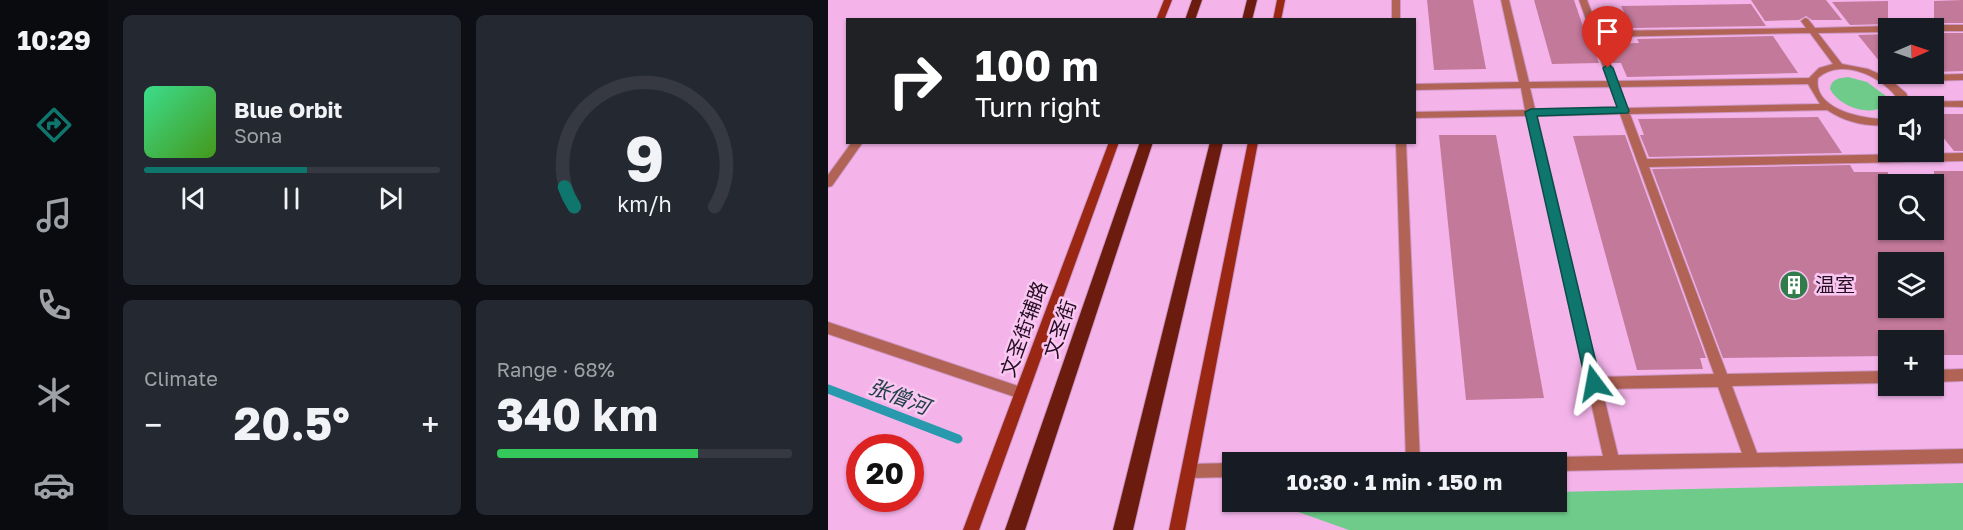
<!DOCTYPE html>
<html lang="en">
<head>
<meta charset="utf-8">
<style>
	:root { --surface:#171b24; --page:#242831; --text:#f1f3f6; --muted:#9ea1a6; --line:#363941; --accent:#0f766e }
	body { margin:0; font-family:"Golos Text","Noto Sans SC",sans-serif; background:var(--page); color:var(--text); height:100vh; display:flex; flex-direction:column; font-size:22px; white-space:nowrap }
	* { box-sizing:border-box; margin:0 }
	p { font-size:20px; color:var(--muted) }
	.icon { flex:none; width:33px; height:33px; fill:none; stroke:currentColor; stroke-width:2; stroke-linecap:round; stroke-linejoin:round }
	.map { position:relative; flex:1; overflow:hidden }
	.panel { display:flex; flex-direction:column; gap:15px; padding:15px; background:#0d0f14; width:720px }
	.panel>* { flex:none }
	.guide { position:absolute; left:18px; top:18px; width:570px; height:126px; border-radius:0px; box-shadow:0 2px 4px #0004; background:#202124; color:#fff; overflow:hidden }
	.needle { width:39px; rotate:88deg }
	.fabs { position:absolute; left:1050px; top:18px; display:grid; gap:12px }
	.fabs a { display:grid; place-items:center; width:66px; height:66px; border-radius:0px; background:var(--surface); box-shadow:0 2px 4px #0004; font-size:30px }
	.speed { position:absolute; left:18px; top:434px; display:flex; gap:12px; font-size:30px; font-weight:700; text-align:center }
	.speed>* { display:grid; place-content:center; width:78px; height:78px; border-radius:50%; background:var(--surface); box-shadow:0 2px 4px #0004; line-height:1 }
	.speed .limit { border:9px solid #d22; background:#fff; color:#111 }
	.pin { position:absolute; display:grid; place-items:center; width:51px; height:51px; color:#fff; margin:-62px -26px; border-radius:50% 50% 50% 0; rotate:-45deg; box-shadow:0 0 6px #0007 }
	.pin .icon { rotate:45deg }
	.me { position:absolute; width:66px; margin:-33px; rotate:347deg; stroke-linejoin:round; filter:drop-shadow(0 0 4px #0008) }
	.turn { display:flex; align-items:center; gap:21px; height:126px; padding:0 30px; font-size:27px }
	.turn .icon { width:78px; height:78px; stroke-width:2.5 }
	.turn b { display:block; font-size:42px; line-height:51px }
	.big { font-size:45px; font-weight:700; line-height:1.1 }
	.panel .tile { flex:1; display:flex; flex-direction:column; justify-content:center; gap:9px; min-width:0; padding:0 21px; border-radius:9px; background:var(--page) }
	.panel .dial { align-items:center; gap:0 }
	.dial svg { height:156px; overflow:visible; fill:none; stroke:var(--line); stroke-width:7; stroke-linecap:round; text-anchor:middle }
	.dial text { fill:var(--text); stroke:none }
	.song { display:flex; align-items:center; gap:18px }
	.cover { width:72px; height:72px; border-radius:9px; background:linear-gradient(135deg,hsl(150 70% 55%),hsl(100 70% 35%)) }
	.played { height:6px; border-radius:3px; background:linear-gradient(90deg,var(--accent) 55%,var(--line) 55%) }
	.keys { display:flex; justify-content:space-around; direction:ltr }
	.heat { display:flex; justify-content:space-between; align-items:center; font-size:33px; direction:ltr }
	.charge { height:9px; border-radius:4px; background:linear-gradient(90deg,#34c759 68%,var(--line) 0) }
	.panel .tiles { flex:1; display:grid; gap:15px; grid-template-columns:repeat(2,1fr) }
	.trip { position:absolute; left:394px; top:452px; width:345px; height:60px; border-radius:0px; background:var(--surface); box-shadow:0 2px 4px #0004; font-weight:700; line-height:60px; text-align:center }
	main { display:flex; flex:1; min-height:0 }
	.menu { display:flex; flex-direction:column; width:108px; justify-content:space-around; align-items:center; background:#090b0e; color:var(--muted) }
	.menu .icon { width:42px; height:42px }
	.menu .current { color:var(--accent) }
	.menu b { font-size:27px; color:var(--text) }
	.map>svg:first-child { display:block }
	.green { fill:#6ecb8a }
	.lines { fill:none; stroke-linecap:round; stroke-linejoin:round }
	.stream { stroke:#299aad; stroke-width:9 }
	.building { fill:#c3799a; fill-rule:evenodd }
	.lane-casing { stroke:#ce96c6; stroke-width:2 }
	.street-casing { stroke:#ce96c6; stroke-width:2 }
	.secondary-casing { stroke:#ce96c6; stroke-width:2 }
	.primary-casing { stroke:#ce96c6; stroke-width:2 }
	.lane { fill:#b16455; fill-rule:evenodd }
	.street { fill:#b16455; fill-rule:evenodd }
	.secondary { fill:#9a2714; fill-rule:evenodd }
	.primary { fill:#6c1c0f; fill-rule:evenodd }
	.route { fill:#0f766e; stroke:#0a4d48; stroke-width:1.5 }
	.labels { text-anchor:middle; stroke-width:5; stroke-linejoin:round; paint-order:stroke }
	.poi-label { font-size:20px; fill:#230d21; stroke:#fac7f2; text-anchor:start }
	.street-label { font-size:20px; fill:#230d21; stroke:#fac7f2 }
	.water-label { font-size:21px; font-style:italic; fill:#214148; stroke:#fac7f2 }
</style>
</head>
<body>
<main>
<nav class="menu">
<b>10:29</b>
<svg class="icon current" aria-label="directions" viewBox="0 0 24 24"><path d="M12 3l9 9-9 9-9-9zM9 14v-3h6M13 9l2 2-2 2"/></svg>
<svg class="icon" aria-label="music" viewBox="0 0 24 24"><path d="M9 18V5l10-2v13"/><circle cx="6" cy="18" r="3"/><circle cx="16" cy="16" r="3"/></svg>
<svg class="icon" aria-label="phone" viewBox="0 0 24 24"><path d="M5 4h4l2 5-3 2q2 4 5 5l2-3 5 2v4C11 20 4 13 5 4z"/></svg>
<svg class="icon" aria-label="climate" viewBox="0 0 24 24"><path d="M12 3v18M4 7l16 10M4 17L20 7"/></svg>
<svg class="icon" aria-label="car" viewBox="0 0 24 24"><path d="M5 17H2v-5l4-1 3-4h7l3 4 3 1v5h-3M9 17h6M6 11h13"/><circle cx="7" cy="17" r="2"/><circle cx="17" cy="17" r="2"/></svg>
</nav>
<section class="panel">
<div class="tiles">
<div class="tile">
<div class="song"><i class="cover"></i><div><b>Blue Orbit</b><p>Sona</p></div></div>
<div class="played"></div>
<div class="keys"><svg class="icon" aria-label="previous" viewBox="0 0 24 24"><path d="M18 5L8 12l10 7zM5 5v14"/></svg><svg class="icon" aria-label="pause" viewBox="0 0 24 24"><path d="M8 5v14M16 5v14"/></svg><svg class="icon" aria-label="next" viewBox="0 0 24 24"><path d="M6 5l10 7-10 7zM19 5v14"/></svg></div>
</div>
<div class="tile dial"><svg viewBox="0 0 100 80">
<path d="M14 69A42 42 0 1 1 86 69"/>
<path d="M14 69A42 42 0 0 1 9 59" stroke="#0f766e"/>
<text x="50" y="56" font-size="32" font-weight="700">9</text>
<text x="50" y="72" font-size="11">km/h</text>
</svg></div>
<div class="tile"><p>Climate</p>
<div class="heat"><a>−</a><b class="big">20.5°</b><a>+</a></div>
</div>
<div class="tile"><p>Range · 68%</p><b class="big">340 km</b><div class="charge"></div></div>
</div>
</section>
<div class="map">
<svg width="1135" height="530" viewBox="0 0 1135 530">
	<rect width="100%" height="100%" fill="#f4b4ea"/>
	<path class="green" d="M1020 77 1039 82 1058 96 1057 106C1040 117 1011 106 1002 89 1003 79 1011 78 1020 77Z
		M1135 483V530H521L439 501H729V492Z"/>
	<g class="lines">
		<path class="stream" d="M0 389 130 439"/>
	</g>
	<path class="building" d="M599 0H645L658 69 606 70Z
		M706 0H746L761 44H764L771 63 724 64Z
		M923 0H998L1014 20H984L978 16 971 20 937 21Z
		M1135 0V23H1106V1Z
		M1060 1V24L1022 25 1004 2Z
		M923 4 938 26 804 28 793 6Z
		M1106 33H1135V71L1106 72Z
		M1060 34V72L1030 35Z
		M945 36 970 73 799 77 793 63H785L778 44 811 43 809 39Z
		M1106 114H1135V151H1126L1106 126Z
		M990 117 1014 153 821 157 812 135H816L810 119Z
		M611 135H668L716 398 638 400Z
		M797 135 878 358H872L875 369 809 370 745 136Z
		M1022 165 1026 172H1060V230H1106V171H1135V355H1106V340H1060V356L895 358 824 169ZM1060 262H1106V308H1060Z"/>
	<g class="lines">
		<g class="lane-casing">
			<path id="lane" d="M564 0H572V20H564Z
				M673 0H681L701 82 780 81 751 0H759L771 31 978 28 973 21 977 18 980 19 987 28 1060 26 1064 28H1060V32L990 33 1014 64 1040 69 1056 76 1135 74V80L1065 82 1078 93 1082 102 1135 101V107L1074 106C1062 80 1015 55 990 78 984 110 1038 120 1060 119V125C1038 127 1017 122 999 110L802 114 819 159 1135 153V161L821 167 899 374 1060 371V383L904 386 929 453 1135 449V463L729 471V462H722L724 459 729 457 775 456 699 116 586 118V112L697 110 693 88 586 90V84L691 82ZM982 33 1005 64 991 68 981 78 789 81 773 37ZM980 84 992 104 799 108 792 87ZM782 87 790 108 707 109 702 88ZM792 114 886 374 771 377 709 116ZM890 387 914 453 790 455 774 389Z
				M1101 25H1135V31H1106V28H1097Z
				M568 142H578L592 462H578Z
				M1135 369V381L1106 382V370Z
				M405 463V477L361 478 356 476 354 471 356 466 361 464Z"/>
		</g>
		<g class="street-casing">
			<path id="street" d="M24 142H35L4 186 0 187V175Z
				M0 322 193 387 198 388 200 393 198 398 193 399 0 334Z"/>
		</g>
		<g class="secondary-casing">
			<path id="secondary" d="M336 0H344L336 20H328Z
				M449 0H457L453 20H445Z
				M281 142H291L151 530H135Z
				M420 142H430L357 530H341Z"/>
		</g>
		<g class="primary-casing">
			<path id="primary" d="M364 0H374L367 20H357Z
				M419 0H429L424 20H414Z
				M312 142H325L197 530H177Z
				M382 142H395L305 530H285Z"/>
		</g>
		<use href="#lane" class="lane"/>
		<use href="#street" class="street"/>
		<use href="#secondary" class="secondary"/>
		<use href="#primary" class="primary"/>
	</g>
	<path class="route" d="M780 64 785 68 801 111 800 113 709 116 773 383 771 388 766 390 760 388 758 383 697 112 703 109 789 107 775 68Z"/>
	<defs>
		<g id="building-disc" transform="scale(1.5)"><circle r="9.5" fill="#307c4a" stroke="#fac7f2"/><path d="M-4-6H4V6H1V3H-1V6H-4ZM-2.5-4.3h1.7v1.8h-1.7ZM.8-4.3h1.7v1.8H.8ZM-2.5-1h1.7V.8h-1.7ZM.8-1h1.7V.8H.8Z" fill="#fff"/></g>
	</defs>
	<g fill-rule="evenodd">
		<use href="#building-disc" x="966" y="285"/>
	</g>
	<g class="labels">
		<g class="poi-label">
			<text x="987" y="292">温室</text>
		</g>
		<g class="street-label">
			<text transform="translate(196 329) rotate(-70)" y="7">文圣街辅路</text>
			<text transform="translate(232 329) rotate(-71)" y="7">文圣街</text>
		</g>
		<g class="water-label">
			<text transform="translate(71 397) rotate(21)" y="7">张僧河</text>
		</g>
	</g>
</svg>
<div class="fabs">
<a><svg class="needle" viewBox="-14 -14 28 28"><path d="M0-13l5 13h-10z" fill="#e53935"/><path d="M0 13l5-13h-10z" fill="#9ea1a6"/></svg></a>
<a><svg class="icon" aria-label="sound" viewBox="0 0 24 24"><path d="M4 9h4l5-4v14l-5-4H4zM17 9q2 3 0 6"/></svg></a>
<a><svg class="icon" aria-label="search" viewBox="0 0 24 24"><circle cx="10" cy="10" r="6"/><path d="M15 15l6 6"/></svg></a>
<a><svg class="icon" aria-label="layers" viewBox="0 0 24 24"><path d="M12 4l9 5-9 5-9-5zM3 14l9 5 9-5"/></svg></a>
<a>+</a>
</div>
<div class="speed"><div class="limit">20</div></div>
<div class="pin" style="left:780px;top:68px;background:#d93025"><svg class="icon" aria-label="arrive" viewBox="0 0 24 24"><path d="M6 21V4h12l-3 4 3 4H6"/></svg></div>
<svg class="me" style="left:766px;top:383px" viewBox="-20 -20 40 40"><path d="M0-17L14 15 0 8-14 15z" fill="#0f766e" stroke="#fff" stroke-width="4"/></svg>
<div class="trip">10:30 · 1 min · 150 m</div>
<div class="guide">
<div class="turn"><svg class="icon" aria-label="right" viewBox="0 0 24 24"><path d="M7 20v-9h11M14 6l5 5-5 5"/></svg><div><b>100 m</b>Turn right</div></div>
</div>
</div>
</main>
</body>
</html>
